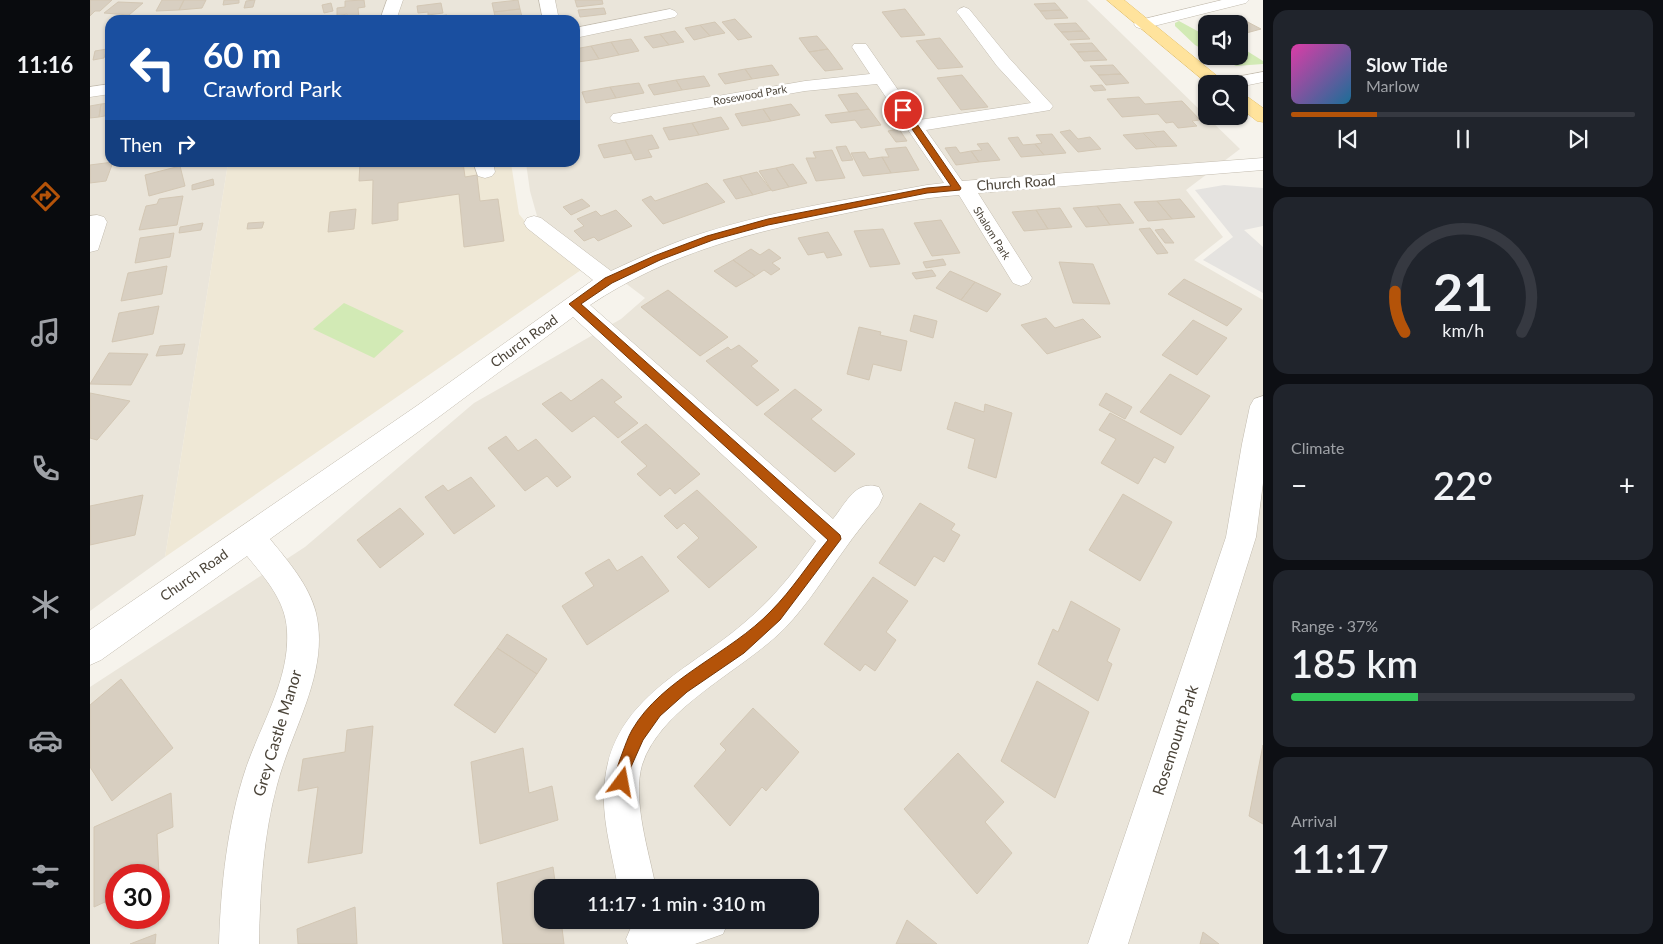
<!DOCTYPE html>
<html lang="en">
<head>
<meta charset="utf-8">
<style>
	:root { --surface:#171b24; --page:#20242c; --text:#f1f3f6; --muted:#9ea1a6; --line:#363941; --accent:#b45309 }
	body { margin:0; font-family:Lato,sans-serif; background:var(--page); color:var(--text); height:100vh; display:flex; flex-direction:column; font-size:19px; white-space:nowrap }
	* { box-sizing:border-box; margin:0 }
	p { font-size:16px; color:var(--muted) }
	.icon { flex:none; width:28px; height:28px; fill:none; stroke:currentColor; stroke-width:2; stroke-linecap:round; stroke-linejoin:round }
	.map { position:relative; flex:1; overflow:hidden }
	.drawer { display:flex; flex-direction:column; gap:10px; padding:10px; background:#0d0f14; width:400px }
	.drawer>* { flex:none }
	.guide { position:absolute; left:15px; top:15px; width:475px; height:152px; border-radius:15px; box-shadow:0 1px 4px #0004; background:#1a4fa0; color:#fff; overflow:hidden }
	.buttons { position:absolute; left:1108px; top:15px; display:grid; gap:10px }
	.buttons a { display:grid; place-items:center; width:50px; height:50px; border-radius:10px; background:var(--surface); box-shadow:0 1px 4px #0004; font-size:25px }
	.speed { position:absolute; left:15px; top:864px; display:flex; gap:10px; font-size:25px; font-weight:700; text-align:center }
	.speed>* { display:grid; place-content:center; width:65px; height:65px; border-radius:50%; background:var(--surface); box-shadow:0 1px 4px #0004; line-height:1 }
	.speed .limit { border:8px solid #d22; background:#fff; color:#111 }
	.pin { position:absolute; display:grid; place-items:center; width:42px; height:42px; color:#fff; margin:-21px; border:2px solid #fff; border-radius:50%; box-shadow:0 1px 5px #0007 }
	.me { position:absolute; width:55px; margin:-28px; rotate:13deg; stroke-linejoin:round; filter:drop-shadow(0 0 4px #0008) }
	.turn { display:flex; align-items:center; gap:18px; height:105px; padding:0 15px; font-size:22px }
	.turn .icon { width:65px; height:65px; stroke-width:2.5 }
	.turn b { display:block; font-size:35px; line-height:42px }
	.then { display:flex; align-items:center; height:48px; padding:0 15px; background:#0003; gap:10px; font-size:19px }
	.big { font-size:38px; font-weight:600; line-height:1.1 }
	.drawer .widget { flex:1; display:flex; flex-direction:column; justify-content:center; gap:8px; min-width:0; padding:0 18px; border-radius:15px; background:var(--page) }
	.drawer .dial { align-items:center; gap:0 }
	.dial svg { height:130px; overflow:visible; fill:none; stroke:var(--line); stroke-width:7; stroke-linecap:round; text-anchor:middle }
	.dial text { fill:var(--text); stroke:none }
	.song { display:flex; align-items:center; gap:15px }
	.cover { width:60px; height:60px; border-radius:8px; background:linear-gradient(135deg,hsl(320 70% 55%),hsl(200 70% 35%)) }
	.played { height:5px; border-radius:2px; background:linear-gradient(90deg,var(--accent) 25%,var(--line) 25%) }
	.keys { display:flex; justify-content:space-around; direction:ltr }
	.heat { display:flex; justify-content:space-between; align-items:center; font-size:28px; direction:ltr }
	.charge { height:8px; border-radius:4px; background:linear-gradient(90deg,#34c759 37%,var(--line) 0) }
	.trip { position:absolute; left:444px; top:879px; width:285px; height:50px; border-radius:15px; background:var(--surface); box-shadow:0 1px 4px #0004; font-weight:600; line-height:50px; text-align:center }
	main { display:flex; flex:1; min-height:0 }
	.menu { display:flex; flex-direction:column; width:90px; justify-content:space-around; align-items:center; background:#090b0e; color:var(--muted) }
	.menu .icon { width:35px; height:35px }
	.menu .current { color:var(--accent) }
	.menu b { font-size:22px; color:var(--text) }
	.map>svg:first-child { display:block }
	.residential { fill:#eae5da; fill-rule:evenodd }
	.education { fill:#efe8d6 }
	.green { fill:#d2eab5 }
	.parking { fill:#e5e3e0 }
	.building { fill:#d8cfc1; stroke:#d3c7b4 }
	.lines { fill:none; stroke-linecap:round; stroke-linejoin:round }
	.minor-casing { stroke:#c2bbae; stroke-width:1 }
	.major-casing { stroke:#e6c16a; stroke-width:1 }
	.minor { fill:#fff; fill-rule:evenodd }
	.major { fill:#ffe39c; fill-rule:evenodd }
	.route { fill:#b45309; stroke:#753606 }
	.labels { text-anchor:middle; stroke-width:5; stroke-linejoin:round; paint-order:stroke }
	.far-street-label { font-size:11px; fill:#4b4439; stroke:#fff }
	.street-label { font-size:14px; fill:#4b4439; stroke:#fff }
	.near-street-label { font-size:16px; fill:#4b4439; stroke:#fff }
</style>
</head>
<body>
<main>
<nav class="menu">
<b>11:16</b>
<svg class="icon current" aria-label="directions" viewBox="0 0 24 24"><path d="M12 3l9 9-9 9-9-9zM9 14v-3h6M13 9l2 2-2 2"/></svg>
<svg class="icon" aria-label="music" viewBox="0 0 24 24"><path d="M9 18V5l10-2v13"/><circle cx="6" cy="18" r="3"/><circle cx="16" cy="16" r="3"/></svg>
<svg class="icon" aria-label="phone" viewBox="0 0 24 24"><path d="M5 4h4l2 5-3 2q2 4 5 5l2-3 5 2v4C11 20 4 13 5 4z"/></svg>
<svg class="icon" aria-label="climate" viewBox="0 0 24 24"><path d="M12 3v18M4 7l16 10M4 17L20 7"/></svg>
<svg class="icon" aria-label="car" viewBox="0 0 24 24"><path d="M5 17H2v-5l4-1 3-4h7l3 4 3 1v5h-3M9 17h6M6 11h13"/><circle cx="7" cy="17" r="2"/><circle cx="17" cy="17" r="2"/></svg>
<svg class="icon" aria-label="filters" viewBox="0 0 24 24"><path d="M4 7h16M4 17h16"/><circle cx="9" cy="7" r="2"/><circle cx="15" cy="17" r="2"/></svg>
</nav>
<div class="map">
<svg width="1173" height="944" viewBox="0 0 1173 944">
	<rect width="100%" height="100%" fill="#f6f3ec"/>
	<path class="residential" d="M0 0H997L1150 149 1096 190 1133 237 1104 260 1173 300V944H0V687L215 547 384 403 531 319 555 298 447 216 440 191 436 163 485 162V20H20V162L138 163 75 557 0 611ZM26 875H69V918H26ZM452 888H720V920H452Z"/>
	<path class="education" d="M138 163H421L429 214 438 225 491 270 75 557Z"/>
	<path class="green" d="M1089 21 1111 33 1116 32V51L1105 45 1085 26V23Z
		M1149 46 1173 61V64L1146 66 1126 56H1149Z
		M254 303 314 331 284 358 223 329Z"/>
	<path class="parking" d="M1134 185 1173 188V226L1154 230 1173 247V293L1113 260 1143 237 1105 190Z"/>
	<path class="building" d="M0 0H22L10 11H5L0 16Z
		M72 0H94L89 10 66 11Z
		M94 0H116L112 8 89 10Z
		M134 0H149V3L133 5Z
		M165 0 163 7 154 8 156 1Z
		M274 0 275 7 268 8 269 18 258 19 257 14 247 16V8L255 7V1Z
		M428 0 430 9 404 12 402 3Z
		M485 0H512L513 4 487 7Z
		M28 2 53 3 39 15 14 13Z
		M241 3 243 11 234 13 232 5Z
		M351 3 353 13 338 15V12L328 13 327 6Z
		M965 3 971 10 950 11 944 4Z
		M514 8 516 14 490 17 488 10Z
		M430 9 432 17 406 20 404 12Z
		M815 9 835 35 811 37 792 12Z
		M971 10 978 18 956 19 950 11Z
		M357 15 358 20H333V18Z
		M645 19 662 37 648 40 632 22Z
		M1152 19 1171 29 1149 35V24H1134Z
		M625 22 635 33 620 36 610 25Z
		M986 23 993 31 971 32 964 24Z
		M610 25 620 36 604 40 595 28Z
		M585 31 594 42 579 45 570 34Z
		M993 31 1000 39 978 40 971 32Z
		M570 34 579 45 563 48 554 37Z
		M727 36 738 49 719 52 709 38Z
		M850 38 873 67 848 69 826 41Z
		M541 39 549 51 529 55 521 42Z
		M521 42 529 55 509 59 501 46Z
		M1002 43 1009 51 987 52 980 44Z
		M501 46 509 59 488 62 485 56V49Z
		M17 49 14 58 3 60 5 51Z
		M738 49 753 69 735 71 719 52Z
		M1009 51 1017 60 994 61 987 52Z
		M682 65 689 75 662 79 655 69Z
		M1023 65 1031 74 1008 75 1000 66Z
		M655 69 662 79 635 84 628 74Z
		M1031 74 1039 83 1016 85 1008 75Z
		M872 75 898 107 871 110 847 78Z
		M614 76 620 86 592 90 586 80Z
		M586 80 592 90 564 95 558 85Z
		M549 83 554 93 526 98 520 87Z
		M1012 85 1016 90 1004 91 1000 86Z
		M520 87 526 98 496 103 492 92Z
		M767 93 779 109 759 112 748 95Z
		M1049 97 1055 104 1092 101 1110 120 1102 121 1107 126 1088 128 1083 122 1076 123 1068 114 1032 117 1017 99Z
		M20 103V115L9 117 11 104Z
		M11 104 9 117 0 118V106Z
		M701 104 710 115 681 121 673 109Z
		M673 109 681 121 652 126 645 114Z
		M779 109 791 125 771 128 765 120 741 123 735 115Z
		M631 117 639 129 609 135 602 123Z
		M602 123 609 135 579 140 573 128Z
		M809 129 817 141 806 142 798 131Z
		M980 130 988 139 1000 137 1011 149 988 152 970 132Z
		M1074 131 1087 146 1067 147 1053 133Z
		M1053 133 1067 147 1046 149 1033 135Z
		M962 134 976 153 954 155 945 144 952 143 946 135Z
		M562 135 569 148 558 150 562 157 545 160 535 140Z
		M928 137 933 145 945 144 954 155 931 157 918 138Z
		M535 140 542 153 514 158 508 145Z
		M898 143 910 160 889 162 881 151 892 150 887 144Z
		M756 146 763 160 752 161 746 147Z
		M816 147 829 170 801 173 792 157H799L795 149Z
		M866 147 870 153 881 151 889 162 866 165 855 148Z
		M742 150 755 178 726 181 716 158H726L723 152Z
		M775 152 779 159 792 157 801 173 773 176 761 153Z
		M23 162 16 181 0 183V165Z
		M270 162H373L375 177 387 175 390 201 408 199 414 241 374 247 369 194 308 203V220L282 224 283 180 269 181Z
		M703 164 717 183 699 187 686 168Z
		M90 166 95 186 59 196 55 175Z
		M686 168 699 187 682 191 669 171Z
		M667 172 681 190 663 195 650 176Z
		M650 176 663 195 646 199 633 180Z
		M123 179 124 185 102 190V185Z
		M617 183 635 202 573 224 552 200 561 196 565 201Z
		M93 196 87 225 49 230 56 206 67 204 69 199Z
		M492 199 500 206 481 215 473 207Z
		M1090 199 1105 217 1082 219 1067 201Z
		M1067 201 1082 219 1058 221 1044 202Z
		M1030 204 1044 223 1020 225 1007 206Z
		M1007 206 1020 225 996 227 983 208Z
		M970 208 982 227 958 229 946 210Z
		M266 209 264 229 238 232 240 212Z
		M526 210 542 226 508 241 504 237 494 241 484 231 494 226 487 219 506 211 511 216Z
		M946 210 958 229 934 231 922 212Z
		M851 220 870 253 842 256 824 223Z
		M174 222 172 228 157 229 158 223Z
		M113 223 111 230 89 233 90 227Z
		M1060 228 1078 253 1067 254 1049 229Z
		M793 229 810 264 780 267 764 231Z
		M1073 229 1084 243H1075L1065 230Z
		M738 232 752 255 737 258 734 252 718 255 708 238Z
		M84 233 80 257 45 263 50 238Z
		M661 249 670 255 679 249 691 258 682 263 690 269 681 275 674 270 665 276 643 260Z
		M853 259 856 265 836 268 833 262Z
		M643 260 665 276 646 287 624 271Z
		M969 262 1003 264 1020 304 983 303Z
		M77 266 72 294 31 301 38 273Z
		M842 270 846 276 826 279 822 273Z
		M860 271 885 282 871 300 846 288Z
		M1094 279 1152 309 1137 326 1078 294Z
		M885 282 911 294 897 312 871 300Z
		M578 290 638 337 610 356 551 307Z
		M69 306 63 334 22 342 29 313Z
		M824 315 847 321 843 338 820 331Z
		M956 318 965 328 993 319 1011 337 957 354 931 325Z
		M1103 320 1137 338 1107 375 1072 355Z
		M769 327 791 332 790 335 817 341 811 371 783 364 779 380 757 374Z
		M95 344 92 354 66 356 70 346Z
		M649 345 668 361 661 366 689 390 667 406 616 361 638 347 641 350Z
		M19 353 58 354 41 385 0 384Z
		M1080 374 1120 396 1091 435 1050 412Z
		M512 379 532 397 524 402 548 423 528 438 504 416 482 432 452 404 471 392 481 401Z
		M705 389 732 410 721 419 765 454 745 472 674 414Z
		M0 393 40 401 7 440 0 438Z
		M1016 393 1042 407 1035 419 1009 405Z
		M865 402 894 412 895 404 922 413 906 478 878 468 885 439 857 429Z
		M1020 413 1084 447 1075 463 1064 457 1048 484 1011 463 1026 439 1009 430Z
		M556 424 610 474 585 494 580 488 570 496 547 474 557 466 531 442Z
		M416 436 428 451 446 439 481 477 467 487 457 476 435 491 398 448Z
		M381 477 405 506 364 534 335 497 353 485 358 491Z
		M607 490 667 547 619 588 587 557 609 538 594 523 587 529 574 516Z
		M1033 494 1082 522 1050 581 999 550Z
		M53 495 45 535 0 545V506Z
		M830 503 865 524 861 530 870 535 854 562 844 556 825 586 789 563Z
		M310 508 334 534 290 568 267 540Z
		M552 556 579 591 497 645 472 606 504 586 495 573 519 559 527 571Z
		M783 577 818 601 796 632 806 640 785 671 775 664 770 671 734 644Z
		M981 601 1030 629 1017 661 1022 664 1008 701 948 664 963 629 968 632Z
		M417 634 457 659 447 674 407 648Z
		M407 648 447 674 405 733 364 705Z
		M31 679 83 748 22 801 0 767V705Z
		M947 681 999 712 965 798 911 761Z
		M663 708 709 752 676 791 672 787 640 826 604 786 636 750 630 744Z
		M283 726 272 853 218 863 228 787 208 791 213 759 255 752 257 730Z
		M1173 745V824L1159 816Z
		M433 748 439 793 462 786 468 820 390 844 381 762Z
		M868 753 914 802 895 822 922 853 887 894 814 809Z
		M81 793 83 827 67 834 69 875H26V897L4 907V827Z
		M463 867 466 888H452V920H471L474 944H413L407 883Z
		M265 907 267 944H208L207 929Z
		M817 920 847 944H806Z
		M1113 932 1129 944H1110Z
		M66 934 65 944H40Z"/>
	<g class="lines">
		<g class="minor-casing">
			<path id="minor" d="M297 0H313L306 20H290Z
				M449 0H465L469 20H453Z
				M1132 0H1159L1156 3 1052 29 1046 27 1044 24 1046 21Z
				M874 7 879 9 919 58 963 106 960 110 954 111 836 130 872 181 1173 158V170L888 193 942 278 939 283 931 286 923 283 869 195C829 198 791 206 752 214 661 232 578 253 500 305L743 519C756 503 766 479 789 487L793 496 789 505C777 520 765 534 754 550 735 576 718 604 695 628 654 670 570 707 552 765 542 800 559 852 566 888H528C522 852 510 815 515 779 525 697 600 670 654 623 683 599 705 571 726 541L483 317 346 419 180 539C198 561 219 585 226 613 240 672 201 730 187 785 173 837 170 890 169 944H129C131 885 137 825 156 768 171 724 200 679 197 631 196 601 175 578 157 556L11 660 0 665V630L328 405 503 280 437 228 434 223 437 218 444 216 451 218 521 271C551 257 581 243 613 233 685 210 762 199 837 185L854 183 787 84 715 91 529 123 523 122 520 118 523 114 529 113 715 81 780 74 762 47 764 44H776L829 120 941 103 907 66 869 15 866 12 869 9Z
				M580 9 585 11 588 14 585 17 485 38V28Z
				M1173 72V82L1149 87V84H1128L1130 80Z
				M20 84V94L0 97V87Z
				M383 162H403L405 172 402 176 395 178 388 176Z
				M7 215 14 217 17 222 8 250 0 252V216Z
				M1173 396V483L1166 537 1038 944H998L1136 537 1152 444 1160 406 1164 399Z
				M554 920H639L633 934 605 944H538L536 939 542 925Z"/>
		</g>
		<g class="major-casing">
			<path id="major" d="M1017 0H1034L1137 84H1118Z
				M1149 94 1155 95 1173 108V122L1167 121 1149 107Z"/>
		</g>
		<use href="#minor" class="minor"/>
		<use href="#major" class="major"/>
	</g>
	<path class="route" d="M810 108H816L871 188 870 190 837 193 678 225 623 240 570 260 522 283 491 304 750 535 751 539 690 620 654 653 597 692 570 716 553 740 541 767 538 787 532 789 527 787C523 776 528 765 532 754 535 746 538 737 542 730 572 678 640 654 681 611 702 590 719 563 738 540L479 304 515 278 564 256 617 236 678 219 837 188 861 186 809 110Z"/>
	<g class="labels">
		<g class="far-street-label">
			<text transform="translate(660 95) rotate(-10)" y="4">Rosewood Park</text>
			<text transform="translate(902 233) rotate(58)" y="4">Shalom Park</text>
		</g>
		<g class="street-label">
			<text transform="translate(926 183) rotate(-4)" y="5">Church Road</text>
			<text transform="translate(434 341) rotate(-36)" y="5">Church Road</text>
			<text transform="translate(104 575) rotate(-35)" y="5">Church Road</text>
		</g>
		<g class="near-street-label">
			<text transform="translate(187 733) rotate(-73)" y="6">Grey Castle Manor</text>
			<text transform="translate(1085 740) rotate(-72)" y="6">Rosemount Park</text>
		</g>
	</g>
</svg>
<div class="buttons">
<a><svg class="icon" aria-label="sound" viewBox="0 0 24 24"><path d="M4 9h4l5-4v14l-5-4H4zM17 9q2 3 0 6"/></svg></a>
<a><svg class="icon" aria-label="search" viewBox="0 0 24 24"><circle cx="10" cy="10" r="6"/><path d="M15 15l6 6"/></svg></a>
</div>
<div class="speed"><div class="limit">30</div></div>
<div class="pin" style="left:813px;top:110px;background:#d93025"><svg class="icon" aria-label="arrive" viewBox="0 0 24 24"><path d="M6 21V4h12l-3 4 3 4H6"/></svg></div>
<svg class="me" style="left:532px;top:782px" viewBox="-20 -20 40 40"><path d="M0-17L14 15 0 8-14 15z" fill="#b45309" stroke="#fff" stroke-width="4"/></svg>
<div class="trip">11:17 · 1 min · 310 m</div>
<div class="guide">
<div class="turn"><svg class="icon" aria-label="left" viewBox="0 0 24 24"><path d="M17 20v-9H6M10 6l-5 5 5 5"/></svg><div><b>60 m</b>Crawford Park</div></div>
<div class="then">Then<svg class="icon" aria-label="right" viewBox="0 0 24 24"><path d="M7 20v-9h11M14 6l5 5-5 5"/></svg></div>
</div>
</div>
<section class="drawer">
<div class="widget">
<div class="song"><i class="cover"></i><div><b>Slow Tide</b><p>Marlow</p></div></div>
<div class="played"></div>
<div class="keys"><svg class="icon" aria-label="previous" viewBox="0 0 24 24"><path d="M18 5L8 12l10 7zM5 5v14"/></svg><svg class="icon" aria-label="pause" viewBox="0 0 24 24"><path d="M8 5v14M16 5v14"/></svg><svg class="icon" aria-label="next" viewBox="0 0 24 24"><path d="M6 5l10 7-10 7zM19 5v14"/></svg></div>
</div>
<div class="widget dial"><svg viewBox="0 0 100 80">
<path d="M14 69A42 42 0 1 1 86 69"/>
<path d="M14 69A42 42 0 0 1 8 44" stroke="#b45309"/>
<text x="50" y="56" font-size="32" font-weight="700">21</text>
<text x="50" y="72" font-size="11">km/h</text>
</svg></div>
<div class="widget"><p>Climate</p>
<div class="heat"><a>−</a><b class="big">22°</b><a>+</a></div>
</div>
<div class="widget"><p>Range · 37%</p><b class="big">185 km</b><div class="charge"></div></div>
<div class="widget"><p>Arrival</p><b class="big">11:17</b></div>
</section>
</main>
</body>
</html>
